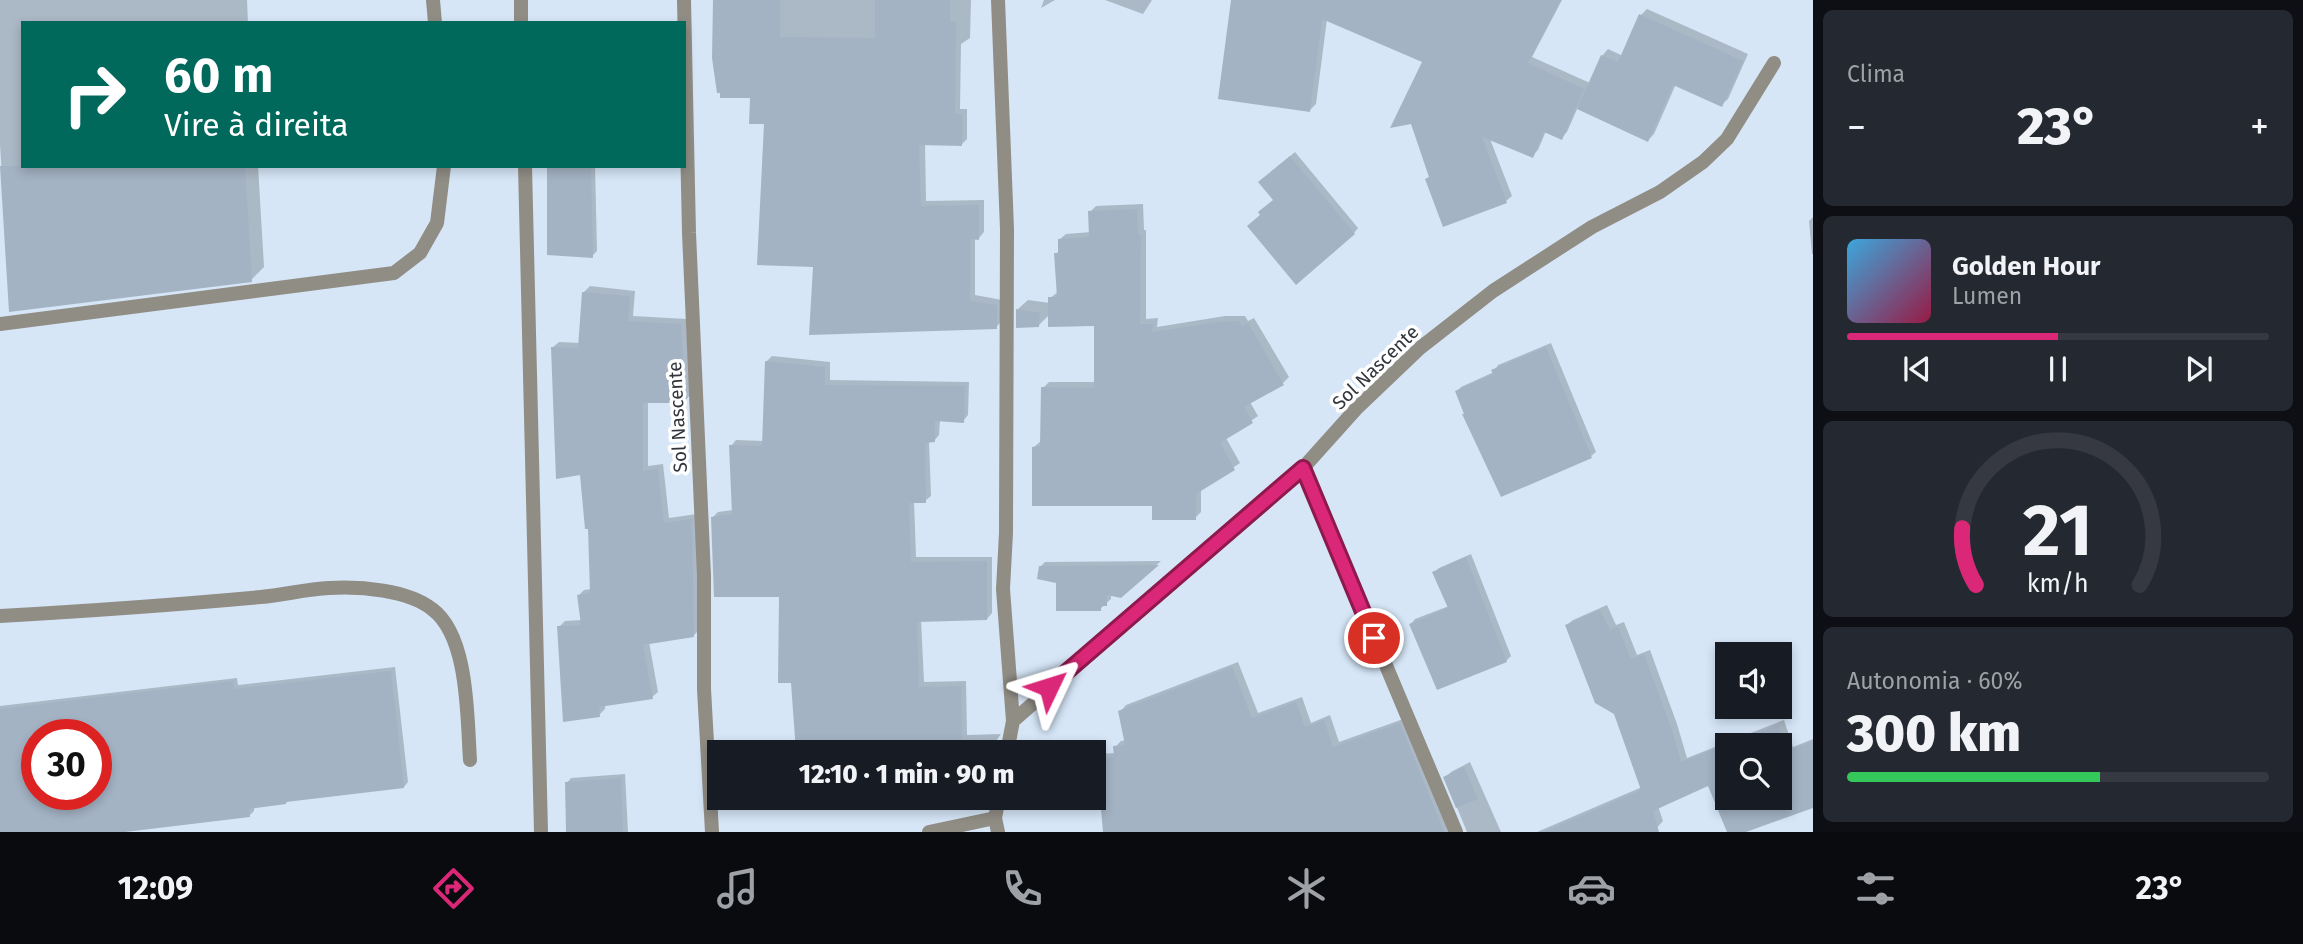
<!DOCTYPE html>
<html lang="pt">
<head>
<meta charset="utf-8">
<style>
	:root { --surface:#171b24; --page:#242831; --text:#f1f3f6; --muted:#9ea1a6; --line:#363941; --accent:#db2777 }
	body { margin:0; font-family:"Fira Sans",sans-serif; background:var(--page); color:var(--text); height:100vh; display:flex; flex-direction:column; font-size:26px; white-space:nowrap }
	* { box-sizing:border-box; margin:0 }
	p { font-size:23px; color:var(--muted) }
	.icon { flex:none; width:38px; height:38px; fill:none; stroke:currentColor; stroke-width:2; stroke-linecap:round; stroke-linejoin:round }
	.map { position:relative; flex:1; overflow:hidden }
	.sheet { display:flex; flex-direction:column; gap:10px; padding:10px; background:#0d0f14; width:490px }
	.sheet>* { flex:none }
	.hud { position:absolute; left:21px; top:21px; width:665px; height:147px; border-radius:0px; box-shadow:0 4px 10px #0003; background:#00695c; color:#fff; overflow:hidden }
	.fabs { position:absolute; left:1715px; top:642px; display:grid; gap:14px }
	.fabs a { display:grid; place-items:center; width:77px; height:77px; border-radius:0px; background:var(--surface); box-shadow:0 4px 10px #0003; font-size:35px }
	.speed { position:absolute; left:21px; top:719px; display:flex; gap:14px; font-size:35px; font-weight:700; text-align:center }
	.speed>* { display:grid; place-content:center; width:91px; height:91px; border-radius:50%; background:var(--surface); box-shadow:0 4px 10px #0003; line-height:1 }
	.speed .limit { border:10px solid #d22; background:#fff; color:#111 }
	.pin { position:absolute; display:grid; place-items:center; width:60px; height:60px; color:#fff; margin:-30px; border:4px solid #fff; border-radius:50%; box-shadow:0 2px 7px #0007 }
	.me { position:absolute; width:77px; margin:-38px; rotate:49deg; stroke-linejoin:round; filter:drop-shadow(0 0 5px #0008) }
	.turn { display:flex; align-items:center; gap:24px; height:147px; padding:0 28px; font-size:32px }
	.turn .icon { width:91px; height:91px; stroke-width:2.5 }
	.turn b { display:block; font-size:49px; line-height:60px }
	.big { font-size:52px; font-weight:800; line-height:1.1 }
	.sheet .card { flex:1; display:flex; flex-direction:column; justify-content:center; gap:10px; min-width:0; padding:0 24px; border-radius:10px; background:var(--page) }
	.sheet .dial { align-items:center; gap:0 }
	.dial svg { height:182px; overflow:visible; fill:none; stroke:var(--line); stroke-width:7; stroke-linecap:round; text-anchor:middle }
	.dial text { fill:var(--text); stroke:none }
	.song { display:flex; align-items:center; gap:21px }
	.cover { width:84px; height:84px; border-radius:10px; background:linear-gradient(135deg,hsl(200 70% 55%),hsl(340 70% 35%)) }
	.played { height:7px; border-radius:4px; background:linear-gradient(90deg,var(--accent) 50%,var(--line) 50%) }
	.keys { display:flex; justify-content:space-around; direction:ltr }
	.heat { display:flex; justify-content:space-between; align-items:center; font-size:38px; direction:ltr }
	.charge { height:10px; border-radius:5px; background:linear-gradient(90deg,#34c759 60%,var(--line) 0) }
	.trip { position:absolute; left:707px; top:740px; width:399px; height:70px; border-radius:0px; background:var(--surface); box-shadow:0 4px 10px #0003; font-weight:800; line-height:70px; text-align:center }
	.menu { display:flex; height:112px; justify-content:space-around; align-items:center; background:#090b0e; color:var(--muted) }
	.menu .icon { width:49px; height:49px }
	.menu .selected { color:var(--accent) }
	.menu b { font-size:32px; color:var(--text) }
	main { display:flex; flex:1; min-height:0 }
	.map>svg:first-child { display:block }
	.shadow { fill:#0003; fill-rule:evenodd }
	.building { fill:#a4b3c4; fill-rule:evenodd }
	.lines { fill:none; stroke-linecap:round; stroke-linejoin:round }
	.lane { stroke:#908d85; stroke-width:14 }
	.street { stroke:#908d85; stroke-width:14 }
	.route-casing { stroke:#8e194d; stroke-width:18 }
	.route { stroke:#db2777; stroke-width:12 }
	.labels { text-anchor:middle; stroke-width:7; stroke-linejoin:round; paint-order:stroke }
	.street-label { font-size:19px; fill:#30363c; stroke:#fff }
</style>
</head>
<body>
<main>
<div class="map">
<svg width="1813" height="832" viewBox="0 0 1813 832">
	<rect width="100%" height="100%" fill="#d6e6f7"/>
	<path class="shadow" d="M0 0H247L248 23H23V166H258L264 267 251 280 11 310 0 145Z
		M715 0H971L970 38 961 44 960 109H967V139L962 144 925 143 926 201 984 200V232L979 238H975V295L1002 300V321L996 327 815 266 766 123 752 96Z
		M1044 0H1055L1041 8Z
		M1105 0H1152L1143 14Z
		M1233 0H1562L1532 57 1590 83 1602 56 1608 49 1623 56 1641 15 1647 9 1748 54 1728 99 1721 105 1676 84 1654 134 1648 140 1578 107 1567 132 1561 138 1546 131 1538 150 1532 156 1490 139 1512 196 1506 201 1430 176 1424 61 1327 19 1316 104 1310 110Z
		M1295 152 1358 228 1354 233 1275 199 1265 177Z
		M548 166H595L597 251 592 256Z
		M1143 204 1144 230H1146V319L1158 318 1157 327 1225 316H1245L1248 321 1254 318 1289 377 1283 383 1250 402 1258 416 1226 438 1240 463 1201 489V512L1195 518 1154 504 1034 447 1041 441 1043 388 1049 382H1096V324L1050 314 1038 326 1018 309 1028 300 1050 303V298L1058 292 1056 254 1060 250 1059 240 1066 234 1091 232 1090 212 1096 206Z
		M1813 217V254H1812L1809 221Z
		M590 286 635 291 633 316 686 319 690 395 685 401H648V466L663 464 669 518 697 514 700 629 694 635 649 642 658 692 652 697 605 704V709L599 715 559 627 565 621 582 620 578 596 584 590 592 589 590 527 582 473 553 347 559 342 580 343 584 292Z
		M1551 343 1596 452 1591 456 1502 495 1457 392 1461 387 1494 372 1498 365Z
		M772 356 830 362V380L969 382 968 415 963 421 940 420 939 435 934 441H929L931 496 925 501H914L916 557H992V613L987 619 921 620 924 682 966 681 967 735 1001 734 988 752H797L793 681 781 595 713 517 718 512 733 510 731 446 736 440 764 441 766 362Z
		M1471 554 1511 656 1506 661 1411 624 1415 619 1449 606 1434 573 1439 568Z
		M1161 561 1121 596 1111 594V599L1100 609 1058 582 1040 567 1045 562Z
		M1607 605 1616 625 1624 622 1637 655 1650 650 1677 724 1687 758 1784 720 1793 747 1813 739V801L1741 832H1728L1709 784 1658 806 1663 821 1653 832H1537L1642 787 1616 713 1567 625 1573 620ZM1727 746H1780V798H1727Z
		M1238 662 1258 713 1302 697 1311 723 1330 715 1339 742 1406 718 1455 832H1105L1103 807H1098L1094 760 1100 754 1115 753V747L1121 741 1126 740 1120 712 1126 705Z
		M395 667 408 782 404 787 289 800 286 803 254 806V811L250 815 111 832H0V706L237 678 238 685ZM37 735H96V794H37Z
		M1470 762 1501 832H1467L1445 778 1451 772Z
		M625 774 628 832H567V783L571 778Z
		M769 798H836L769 800Z"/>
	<path class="building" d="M713 0H780V37L875 38V0H950V22L956 21 955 114H962V146L919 145 921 206 979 205V240L970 239V301L997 305V329L809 335 813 267 757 265 764 124H749L750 98H720V93H717L712 58Z
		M1231 0H1561L1528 63 1584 89 1562 140 1544 132 1533 158 1482 137 1507 203 1443 227 1425 179 1429 177 1411 124 1390 128 1422 62 1322 19 1310 112 1218 99Z
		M1639 14 1743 61 1722 107 1673 85 1648 142 1577 109 1601 55 1618 62Z
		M1290 156 1355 234 1296 285 1247 226 1260 215 1258 212 1273 200 1258 182Z
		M0 166H245L252 282 9 312Z
		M547 166H591L593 258 547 255Z
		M1137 209 1138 235H1141L1140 324H1153L1152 332 1218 322 1239 321 1242 326 1248 323 1284 385 1244 407 1253 423 1220 443 1235 470 1196 494V520H1152V506H1032V447L1040 446 1041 387 1094 388V326L1048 327V297H1057L1054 253H1058V239L1089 237 1088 211Z
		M582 292 630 296 628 321 681 324 685 403H643V471L658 469 664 523 692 519 694 637 643 645 653 699 599 707 600 717 563 722 557 626 581 625 577 595 590 593 588 529H585L580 475 556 479 551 347 578 348Z
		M1016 309 1040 313 1039 327 1016 328Z
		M1546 347 1592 458 1501 497 1462 414H1464L1455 391 1493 374 1491 370Z
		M765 361 825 367V385L965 386 964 423 935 421V442L925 443 926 503H909L911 562 987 561V620L917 622 919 687 961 686 962 752H796L791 683H778L779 597H714L711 517 732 514 729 445 762 446Z
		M1466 557 1507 662 1437 690 1409 624 1448 608 1432 572Z
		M1159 565 1121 598 1107 595V606H1101V611H1056V583L1037 579 1039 566Z
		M1600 610 1610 630 1618 627 1631 659 1644 654 1672 730 1681 762 1778 725 1787 751 1813 741V808L1746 832H1727L1708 786 1653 811 1659 832H1544L1641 790 1614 714 1595 703 1565 625ZM1727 746H1780V798H1727Z
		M1232 667 1252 718 1296 702 1305 727 1324 720 1333 747 1400 723 1444 832H1103L1101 809H1094V760L1114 757 1113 746 1125 745 1118 711Z
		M391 671 404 788 286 802V804L249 809 250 817 125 832H0V709L233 681 234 689ZM37 735H96V794H37Z
		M1464 767 1478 799 1456 808 1443 777Z
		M621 778 623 832H566L565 782Z"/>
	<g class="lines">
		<path class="lane" d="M433 0 435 23
			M0 324 394 273 420 253 437 223 444 166
			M0 616C87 611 174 605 261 597 284 595 306 589 329 588 360 586 408 590 432 609 469 636 467 718 470 760"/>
		<path class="street" d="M521 0V23
			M684 0 689 233 704 576V689L712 832
			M998 0 1007 229 1006 533 1003 589 1013 721 1007 752
			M525 166 541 832
			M1303 468 1456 832
			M1013 721 1303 468 1356 409 1420 348 1493 291 1592 227 1660 192 1703 162 1727 139 1774 63
			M929 832 995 818
			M998 832 995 818 999 798"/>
	</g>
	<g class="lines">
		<g class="route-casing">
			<path id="route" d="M1049 687 1303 468 1374 638"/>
		</g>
		<use href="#route" class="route"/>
	</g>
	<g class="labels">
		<g class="street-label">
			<text transform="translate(1375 367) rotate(-44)" y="7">Sol Nascente</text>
			<text transform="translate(677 417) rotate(-93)" y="7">Sol Nascente</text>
		</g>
	</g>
</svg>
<div class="fabs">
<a><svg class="icon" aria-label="sound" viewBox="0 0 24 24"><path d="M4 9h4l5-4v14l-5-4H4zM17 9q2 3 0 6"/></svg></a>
<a><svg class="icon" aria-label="search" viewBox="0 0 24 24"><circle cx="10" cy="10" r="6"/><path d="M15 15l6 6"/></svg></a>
</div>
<div class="speed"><div class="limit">30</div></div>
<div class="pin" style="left:1374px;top:638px;background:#d93025"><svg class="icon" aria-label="arrive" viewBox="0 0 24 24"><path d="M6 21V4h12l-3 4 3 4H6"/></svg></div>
<svg class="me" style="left:1049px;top:687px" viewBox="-20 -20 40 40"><path d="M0-17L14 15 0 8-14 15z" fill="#db2777" stroke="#fff" stroke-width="4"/></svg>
<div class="trip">12:10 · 1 min · 90 m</div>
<div class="hud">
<div class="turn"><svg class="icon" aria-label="right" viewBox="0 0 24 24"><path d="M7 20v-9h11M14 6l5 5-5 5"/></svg><div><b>60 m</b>Vire à direita</div></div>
</div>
</div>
<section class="sheet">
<div class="card"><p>Clima</p>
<div class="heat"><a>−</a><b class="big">23°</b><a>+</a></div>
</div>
<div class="card">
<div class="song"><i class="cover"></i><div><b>Golden Hour</b><p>Lumen</p></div></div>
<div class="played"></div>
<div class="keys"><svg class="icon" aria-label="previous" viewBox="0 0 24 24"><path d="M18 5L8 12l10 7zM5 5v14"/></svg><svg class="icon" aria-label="pause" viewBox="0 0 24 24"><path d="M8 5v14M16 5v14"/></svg><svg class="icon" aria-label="next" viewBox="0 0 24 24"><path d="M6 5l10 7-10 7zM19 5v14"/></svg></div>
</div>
<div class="card dial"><svg viewBox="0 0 100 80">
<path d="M14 69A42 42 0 1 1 86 69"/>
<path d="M14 69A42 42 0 0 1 8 44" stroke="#db2777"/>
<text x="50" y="56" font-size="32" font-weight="700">21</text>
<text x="50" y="72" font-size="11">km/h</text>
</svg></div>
<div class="card"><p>Autonomia · 60%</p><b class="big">300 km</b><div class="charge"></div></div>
</section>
</main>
<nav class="menu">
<b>12:09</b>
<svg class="icon selected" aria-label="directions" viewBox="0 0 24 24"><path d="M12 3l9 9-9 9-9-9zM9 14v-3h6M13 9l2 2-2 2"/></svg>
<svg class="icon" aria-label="music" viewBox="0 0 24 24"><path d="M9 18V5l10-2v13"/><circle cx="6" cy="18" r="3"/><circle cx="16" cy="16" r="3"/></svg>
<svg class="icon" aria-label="phone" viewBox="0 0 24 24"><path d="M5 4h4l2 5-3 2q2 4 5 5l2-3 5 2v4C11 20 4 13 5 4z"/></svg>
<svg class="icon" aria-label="climate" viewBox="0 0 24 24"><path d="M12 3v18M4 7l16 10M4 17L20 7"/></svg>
<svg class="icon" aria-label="car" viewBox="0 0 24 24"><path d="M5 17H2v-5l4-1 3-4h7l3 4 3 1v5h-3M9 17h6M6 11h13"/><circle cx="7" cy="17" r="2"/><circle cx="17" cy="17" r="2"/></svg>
<svg class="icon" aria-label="filters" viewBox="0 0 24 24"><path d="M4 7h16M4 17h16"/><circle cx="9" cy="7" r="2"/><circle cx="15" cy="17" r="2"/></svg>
<b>23°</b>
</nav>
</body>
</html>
